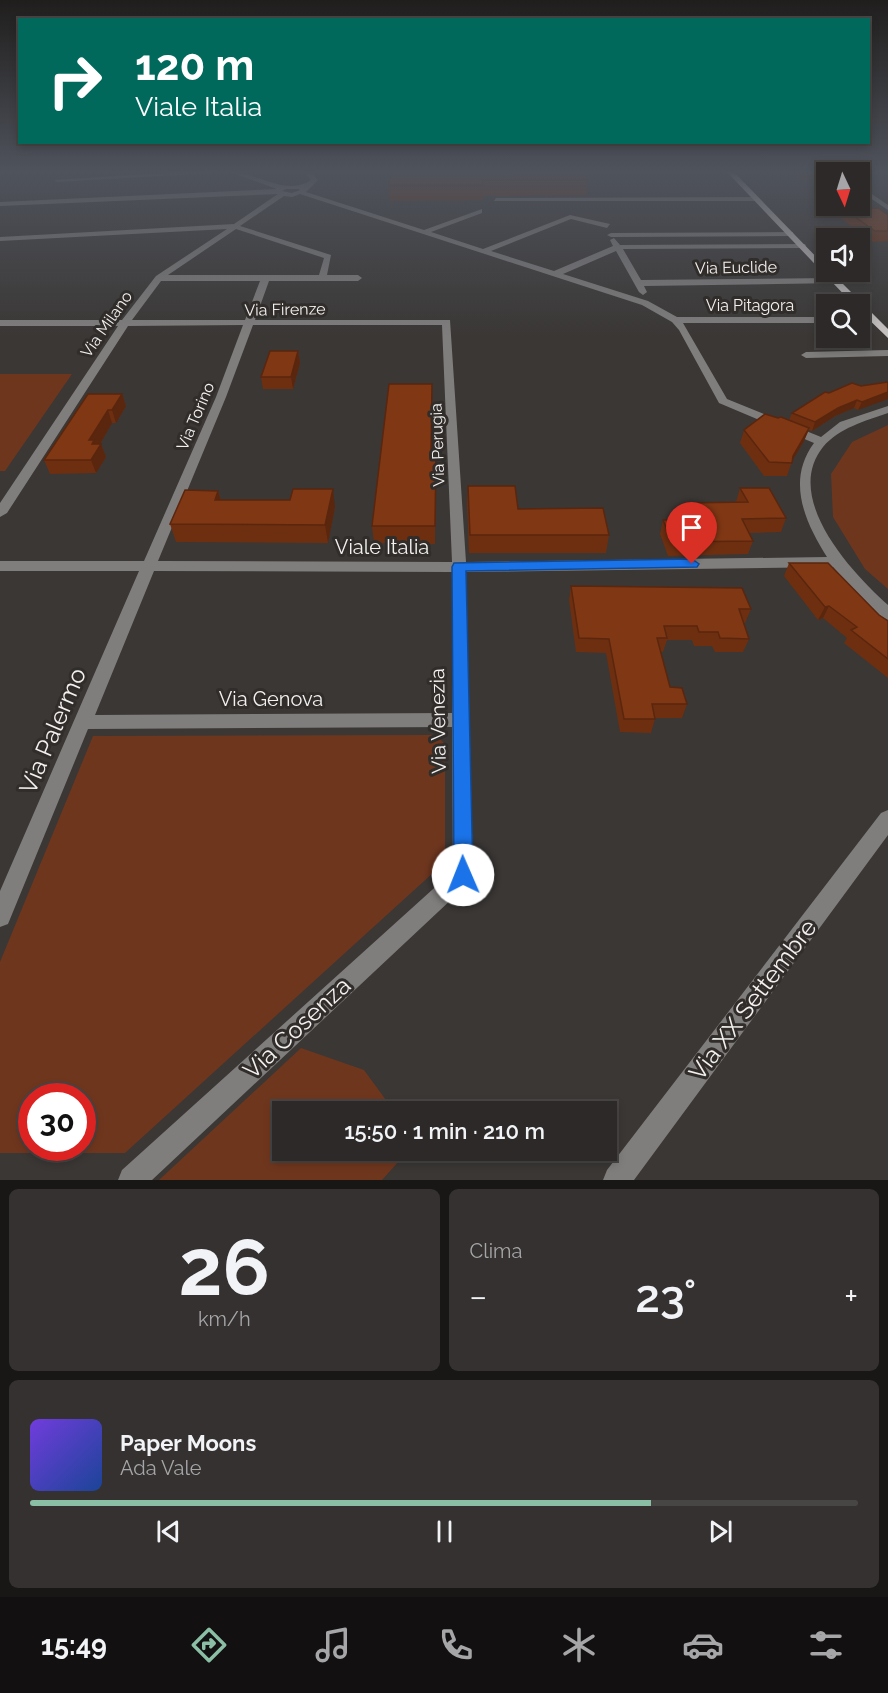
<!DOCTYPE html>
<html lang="it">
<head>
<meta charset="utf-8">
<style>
	:root { --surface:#2c2928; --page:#343130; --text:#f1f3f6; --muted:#a6a6a8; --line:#484545; --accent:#8abfa5 }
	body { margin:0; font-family:Raleway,sans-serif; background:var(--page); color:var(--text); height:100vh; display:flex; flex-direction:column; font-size:22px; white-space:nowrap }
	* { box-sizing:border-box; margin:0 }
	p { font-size:20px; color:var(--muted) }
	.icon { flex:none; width:33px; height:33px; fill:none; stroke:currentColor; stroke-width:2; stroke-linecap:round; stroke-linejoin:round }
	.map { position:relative; height:1180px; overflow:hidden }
	.side { display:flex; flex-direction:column; gap:9px; padding:9px; background:#181716; flex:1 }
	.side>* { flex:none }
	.guide { position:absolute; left:18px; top:18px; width:852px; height:126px; border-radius:0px; box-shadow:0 3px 9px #0003,0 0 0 2px var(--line); background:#00695c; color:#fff; overflow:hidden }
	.needle { width:39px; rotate:176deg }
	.buttons { position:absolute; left:816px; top:162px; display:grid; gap:12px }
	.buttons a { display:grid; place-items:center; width:54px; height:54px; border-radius:0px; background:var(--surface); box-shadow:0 3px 9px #0003,0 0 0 2px var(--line); font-size:30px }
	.speed { position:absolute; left:18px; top:1083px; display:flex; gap:12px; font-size:30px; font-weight:700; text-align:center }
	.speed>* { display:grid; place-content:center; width:78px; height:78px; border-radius:50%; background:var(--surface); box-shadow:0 3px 9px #0003,0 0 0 2px var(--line); line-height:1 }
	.speed .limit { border:9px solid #d22; background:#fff; color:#111 }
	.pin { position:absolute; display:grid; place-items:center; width:51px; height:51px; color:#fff; margin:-62px -26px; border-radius:50% 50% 50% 0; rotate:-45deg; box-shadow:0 0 6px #0007 }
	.pin .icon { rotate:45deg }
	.me { position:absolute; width:66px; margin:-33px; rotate:359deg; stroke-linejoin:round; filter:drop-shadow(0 0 4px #0008) }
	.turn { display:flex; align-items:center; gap:21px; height:126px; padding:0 18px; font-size:27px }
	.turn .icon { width:78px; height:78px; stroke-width:2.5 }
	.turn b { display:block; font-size:42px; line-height:51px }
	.big { font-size:45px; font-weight:600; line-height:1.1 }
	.side .widget { flex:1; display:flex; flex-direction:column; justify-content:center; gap:9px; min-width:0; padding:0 21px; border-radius:9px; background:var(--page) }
	.side .dial { align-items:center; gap:0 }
	.dial b { font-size:78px; line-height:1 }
	.song { display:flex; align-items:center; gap:18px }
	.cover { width:72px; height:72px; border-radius:9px; background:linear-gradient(135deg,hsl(260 70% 55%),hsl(220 70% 35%)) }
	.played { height:6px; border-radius:3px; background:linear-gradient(90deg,var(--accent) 75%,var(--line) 75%) }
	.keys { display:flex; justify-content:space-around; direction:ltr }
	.heat { display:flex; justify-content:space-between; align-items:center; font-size:33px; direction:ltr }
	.side .tiles { flex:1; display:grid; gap:9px; grid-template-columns:1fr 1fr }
	.widget:last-child { grid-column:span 2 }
	.trip { position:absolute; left:272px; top:1101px; width:345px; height:60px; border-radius:0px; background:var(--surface); box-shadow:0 3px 9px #0003,0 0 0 2px var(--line); font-weight:600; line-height:60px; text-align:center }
	.tab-bar { display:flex; height:96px; justify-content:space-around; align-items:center; background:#121010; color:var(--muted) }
	.tab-bar .icon { width:42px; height:42px }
	.tab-bar .selected { color:var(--accent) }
	.tab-bar b { font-size:27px; color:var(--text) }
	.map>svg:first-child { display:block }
	.green { fill:#6f361e; fill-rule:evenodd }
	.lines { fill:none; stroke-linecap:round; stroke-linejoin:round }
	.minor { fill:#807e7d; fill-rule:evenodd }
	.major { fill:#c7c3c2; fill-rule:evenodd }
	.wall { fill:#6e2f11 }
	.shaded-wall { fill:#5a260e }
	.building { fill:#803714; stroke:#5a260e; stroke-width:1.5 }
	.route { fill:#1a73e8; stroke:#114b97; stroke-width:1.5 }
	.labels { text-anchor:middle; stroke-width:6; stroke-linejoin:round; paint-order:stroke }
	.far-street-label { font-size:16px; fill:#f3f1f0; stroke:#302d2b }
	.street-label { font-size:20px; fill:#f3f1f0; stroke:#302d2b }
	.near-street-label { font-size:24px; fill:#f3f1f0; stroke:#302d2b }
</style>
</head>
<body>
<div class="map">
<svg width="888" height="1180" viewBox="0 0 888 1180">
	<rect width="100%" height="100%" fill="#3a3735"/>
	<path class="green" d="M0 374H72L5 471H0Z
		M888 425V589L865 569 833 517 831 474 852 442Z
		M436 735 445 744V862L125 1153H0V962L93 736ZM32 1096H82V1148H32Z
		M301 1048 364 1070 394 1111 282 1112V1150L408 1151 382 1180H159Z"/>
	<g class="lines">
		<path class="minor" d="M179 172H227L57 182 54 180Z
			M230 172C257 172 287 197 311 180L304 172H311L318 180 306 192 424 230 482 209V213L431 232 483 249 570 215 610 224 607 228 571 219 491 251 554 271 613 246 610 240 614 238 620 245 805 244 806 246 802 248 623 249 641 280 835 278 838 279V283L644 286 647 292 643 295 639 292 616 251 563 274 648 301 677 317H826V323H683L727 399 821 437 840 422 888 406V413C865 421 839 428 823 447 782 498 852 573 888 605V620L883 618 855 593 833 567 466 572 473 875 470 882 152 1180H118L122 1170 453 871 452 727 88 729 8 924 0 927V891L139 571H0V561H144L216 397 243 325 128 326 7 513 0 517V503L118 326H0V320H122L156 276 227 229 0 241V237L234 224 278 194 0 206V202L277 189ZM286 189H299L300 190 292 193 282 191ZM300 194 642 305 672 322 679 330 719 403 814 443C786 481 805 522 827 557L466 562 450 320H255L269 281H358L362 278 358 275H327L331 255 240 226 284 196 292 197ZM236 229 324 258 319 275H168ZM161 281H260L245 320H132ZM253 325H442L452 562 158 561 226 397ZM154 571 452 572V713L95 715Z
			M860 186 888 205V210L860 191Z
			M496 198 755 197 758 199 755 201H494Z
			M793 232V236H790L611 237 607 235 611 233Z
			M888 350V356L806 358 801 355 806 352Z
			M888 810V835L634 1180H603L607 1170 881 813Z"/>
		<path class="major" d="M727 172H734L826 267V272H831L888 329V338L860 311V304H853Z"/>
	</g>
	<path class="wall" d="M320 172H364L320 173Z
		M391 172 588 180 586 195 483 196V200L390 201 389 185Z
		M790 172H842H826V179L801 180Z
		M844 209 888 215V241L871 242 841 218Z
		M298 351 300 363 293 389H263L261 377Z
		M888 382 858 410 854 408 835 416 812 431 809 430 804 441 792 461 787 476H764L740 443 744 430 778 418 789 420 792 413 829 393 861 386Z
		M432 384 431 451H436L435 544 374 543 372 526Z
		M122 394 126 406 116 423H112L100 444H101L106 457 96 473 50 474 44 460Z
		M468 486 518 509 609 535 606 553H469L467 503Z
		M740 488 786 518 781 532 749 533 753 541 748 554 668 556 660 534 663 520H684L682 517 686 503 736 502Z
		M218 491 221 500 335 507 328 543 176 542 170 524Z
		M789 563 879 615 888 621V678L844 643 847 638 823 618 818 620 784 576Z
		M571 586 751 609 745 623H744L749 639 743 652H715L712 646H694L692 640H667L663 652H661L670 687 687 704 682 718H655V719L651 733 620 732 606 653 576 652 569 600Z"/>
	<path class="shaded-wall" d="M298 351 300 363 293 389 291 377Z
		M888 392V399L858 410 862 402Z
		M122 394 126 406 116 423 112 410Z
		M857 400 854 408 835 416 812 431 815 422 838 408Z
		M108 410 112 423 97 449 101 444 106 457 96 473 91 460 89 440Z
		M809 428 804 441 791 463 793 456Z
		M333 489 335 507 328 543 325 525Z
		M218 491 223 508 215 500Z
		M829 606 823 618 818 620 825 607Z"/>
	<path class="building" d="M391 172H584L588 180H482L483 185H389Z
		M878 208 888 215V231H875L844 209Z
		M270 351H298L291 377H261Z
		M888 382V392L862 402 857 400 838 408 815 422 792 413 825 392 829 393 852 383 861 386Z
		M389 384H432L431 451H436L435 526H372Z
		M88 394H122L112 410H108L89 440H94L92 444H101L91 460H44Z
		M765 414 778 418 781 417 809 428 793 456 792 463 769 462 744 430Z
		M468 486H515L518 509 603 508 609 535H470Z
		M740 488H769L786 518 742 519 753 541 672 542 663 520 693 519 686 503 748 502Z
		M293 489H333L325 525 170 524 185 490 218 491 215 500H290Z
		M789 563H828L879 615 888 621V659L851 630 857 627 829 606 825 607Z
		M571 586 742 588 751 609H739L749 639 720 638 718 632H699L697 626H664L667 638H657L670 687 682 688 687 704H652L655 719H624L609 639 579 638Z"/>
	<linearGradient id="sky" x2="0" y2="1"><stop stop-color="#201e1d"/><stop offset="0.51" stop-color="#4f535c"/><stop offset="1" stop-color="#4f535c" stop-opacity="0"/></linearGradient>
	<rect width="888" height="337" fill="url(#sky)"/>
	<path class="route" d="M692 559 699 564 697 567 466 571 473 875 470 882 463 885 456 882 454 875 452 567 454 563Z"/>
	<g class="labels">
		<g class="far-street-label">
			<text transform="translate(736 267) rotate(-1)" y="6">Via Euclide</text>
			<text x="750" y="311">Via Pitagora</text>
			<text transform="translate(285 309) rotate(-1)" y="6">Via Firenze</text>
			<text transform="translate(106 324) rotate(-55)" y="6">Via Milano</text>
			<text transform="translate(195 416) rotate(-67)" y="6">Via Torino</text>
			<text transform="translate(437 445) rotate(-92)" y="6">Via Perugia</text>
		</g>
		<g class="street-label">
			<text x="382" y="554">Viale Italia</text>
			<text x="271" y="706">Via Genova</text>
			<text transform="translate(438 721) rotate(-91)" y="7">Via Venezia</text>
		</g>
		<g class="near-street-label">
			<text transform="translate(53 731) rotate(-67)" y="8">Via Palermo</text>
			<text transform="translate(753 1000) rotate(-53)" y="8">Via XX Settembre</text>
			<text transform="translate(297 1028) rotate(-43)" y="8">Via Cosenza</text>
		</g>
	</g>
</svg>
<div class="buttons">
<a><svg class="needle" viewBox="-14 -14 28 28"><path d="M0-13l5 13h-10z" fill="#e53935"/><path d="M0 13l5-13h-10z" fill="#a6a6a8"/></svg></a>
<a><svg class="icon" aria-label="sound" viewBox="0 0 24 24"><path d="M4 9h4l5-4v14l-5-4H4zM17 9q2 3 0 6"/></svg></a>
<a><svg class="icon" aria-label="search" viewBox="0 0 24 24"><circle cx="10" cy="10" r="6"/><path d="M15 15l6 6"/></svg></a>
</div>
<div class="speed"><div class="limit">30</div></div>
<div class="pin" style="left:692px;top:564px;background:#d93025"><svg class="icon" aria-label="arrive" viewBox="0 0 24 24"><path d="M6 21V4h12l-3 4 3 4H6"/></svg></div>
<svg class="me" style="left:463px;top:875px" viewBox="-20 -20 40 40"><circle r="19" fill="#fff"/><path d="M0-13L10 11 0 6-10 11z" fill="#1a73e8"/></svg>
<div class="trip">15:50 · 1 min · 210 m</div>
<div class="guide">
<div class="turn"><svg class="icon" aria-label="right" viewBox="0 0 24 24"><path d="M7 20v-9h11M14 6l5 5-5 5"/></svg><div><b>120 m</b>Viale Italia</div></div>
</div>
</div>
<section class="side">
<div class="tiles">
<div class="widget dial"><b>26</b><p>km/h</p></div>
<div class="widget"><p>Clima</p>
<div class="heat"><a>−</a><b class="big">23°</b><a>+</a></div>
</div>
<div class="widget">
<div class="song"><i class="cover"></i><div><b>Paper Moons</b><p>Ada Vale</p></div></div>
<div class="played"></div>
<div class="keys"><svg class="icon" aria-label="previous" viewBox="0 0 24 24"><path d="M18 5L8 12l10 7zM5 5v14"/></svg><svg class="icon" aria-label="pause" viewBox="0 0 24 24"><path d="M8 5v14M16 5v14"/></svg><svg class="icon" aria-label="next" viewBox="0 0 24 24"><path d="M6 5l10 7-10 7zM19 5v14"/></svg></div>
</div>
</div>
</section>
<nav class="tab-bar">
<b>15:49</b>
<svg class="icon selected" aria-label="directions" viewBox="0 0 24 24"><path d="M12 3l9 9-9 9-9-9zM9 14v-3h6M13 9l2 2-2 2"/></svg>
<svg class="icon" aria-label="music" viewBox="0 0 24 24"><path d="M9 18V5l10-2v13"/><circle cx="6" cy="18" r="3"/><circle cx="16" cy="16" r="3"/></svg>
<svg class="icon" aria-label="phone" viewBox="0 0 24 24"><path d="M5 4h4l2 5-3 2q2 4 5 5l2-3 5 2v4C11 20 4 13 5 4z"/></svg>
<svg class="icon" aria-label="climate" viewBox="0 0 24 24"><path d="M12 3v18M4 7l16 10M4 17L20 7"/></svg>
<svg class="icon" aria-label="car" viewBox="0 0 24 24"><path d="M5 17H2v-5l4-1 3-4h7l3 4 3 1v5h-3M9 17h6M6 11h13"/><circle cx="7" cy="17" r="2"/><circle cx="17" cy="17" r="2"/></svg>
<svg class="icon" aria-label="filters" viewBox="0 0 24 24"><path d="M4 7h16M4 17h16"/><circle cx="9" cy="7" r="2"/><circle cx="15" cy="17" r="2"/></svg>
</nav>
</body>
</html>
